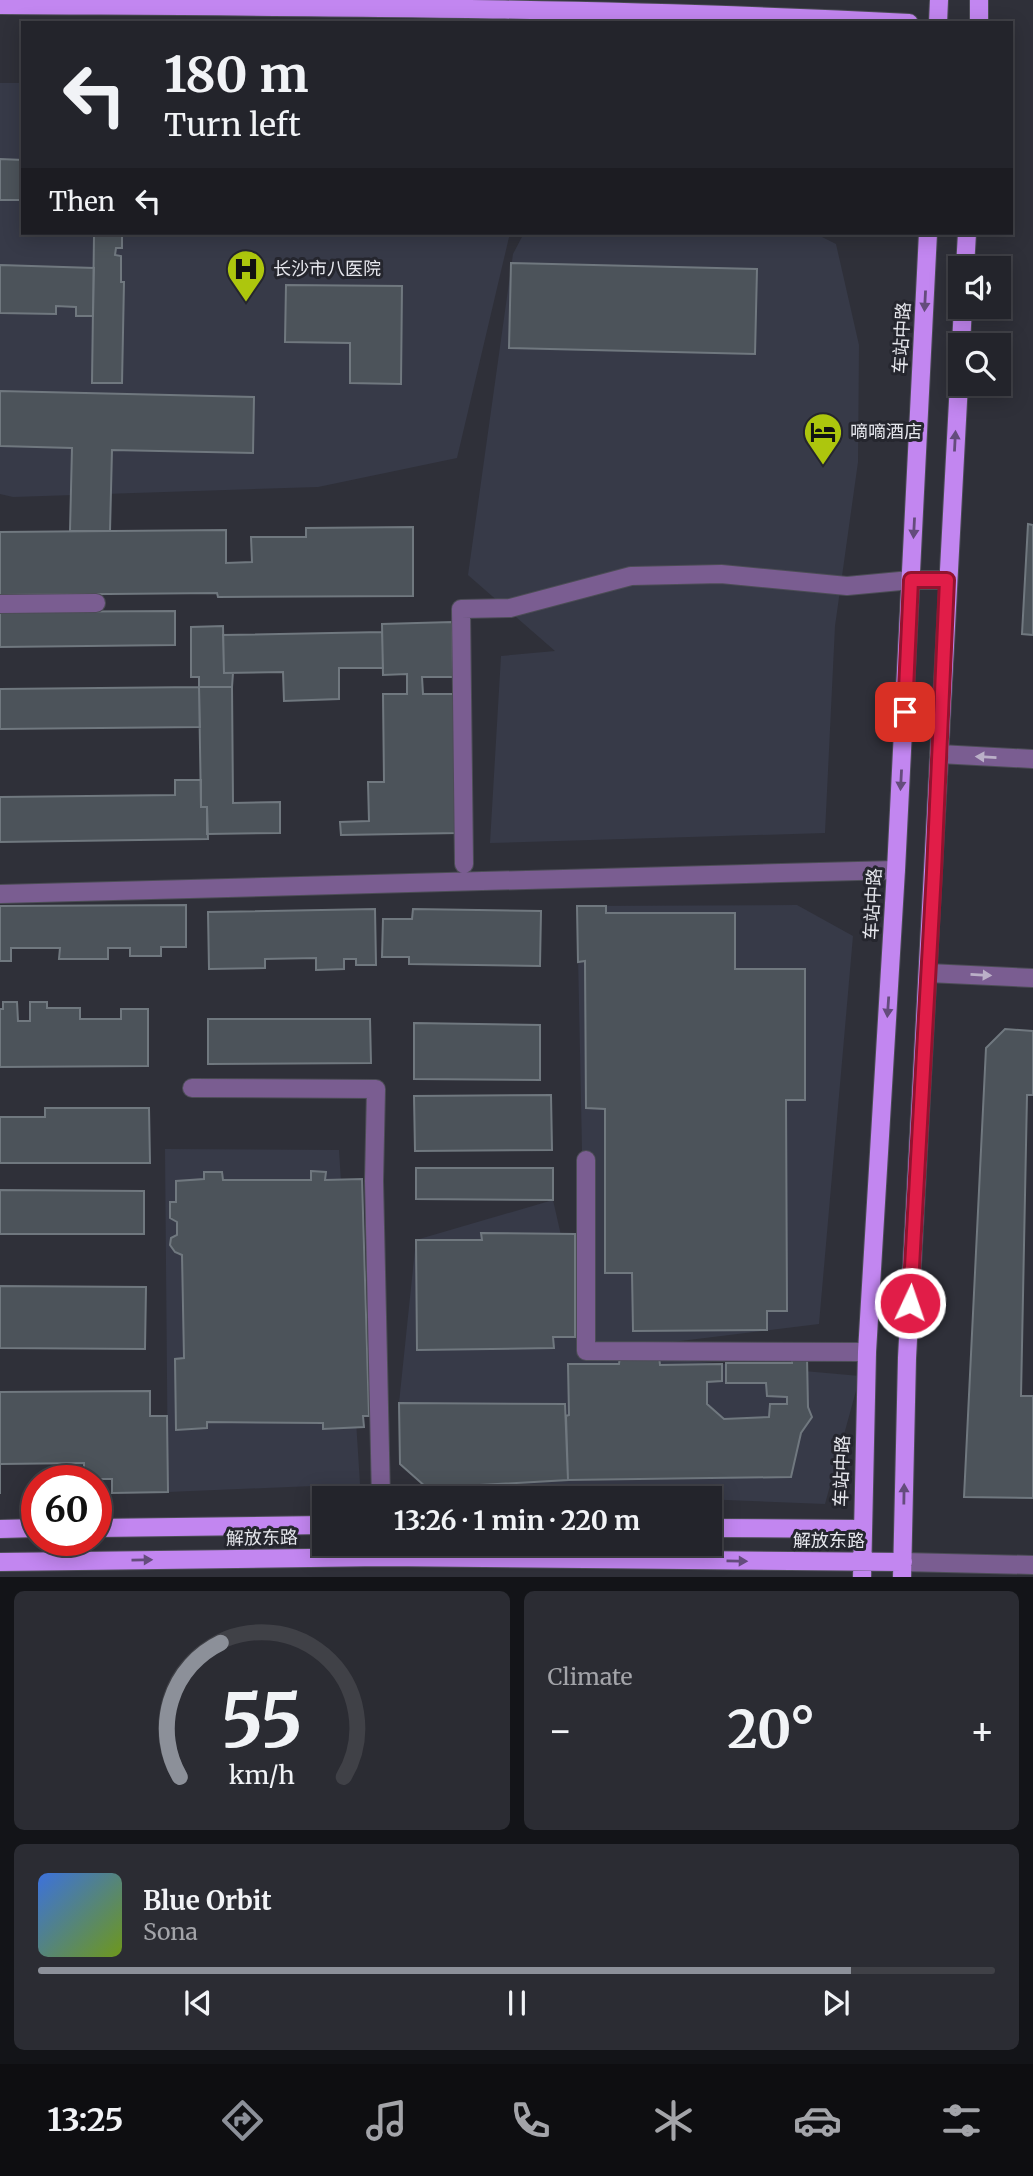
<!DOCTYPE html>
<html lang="en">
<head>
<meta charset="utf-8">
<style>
	:root { --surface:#23242b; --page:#2b2c33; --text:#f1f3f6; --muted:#a3a4a9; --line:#404147; --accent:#8c9099 }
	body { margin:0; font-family:Merriweather,"Noto Sans SC",serif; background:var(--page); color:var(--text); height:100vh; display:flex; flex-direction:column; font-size:26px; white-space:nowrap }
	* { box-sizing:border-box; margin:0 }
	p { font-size:23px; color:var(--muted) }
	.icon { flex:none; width:38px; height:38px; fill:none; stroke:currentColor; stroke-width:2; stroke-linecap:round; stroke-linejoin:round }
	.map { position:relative; height:1577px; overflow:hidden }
	.drawer { display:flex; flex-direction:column; gap:14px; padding:14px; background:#131418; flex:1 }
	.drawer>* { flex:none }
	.banner { position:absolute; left:21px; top:21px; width:992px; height:214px; border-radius:0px; box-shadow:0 4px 18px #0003,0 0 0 2px var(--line); background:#23242b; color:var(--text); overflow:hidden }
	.fabs { position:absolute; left:948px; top:256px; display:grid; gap:14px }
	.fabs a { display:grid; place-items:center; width:63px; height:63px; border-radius:0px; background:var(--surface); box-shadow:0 4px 18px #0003,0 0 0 2px var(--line); font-size:35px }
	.speed { position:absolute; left:21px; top:1465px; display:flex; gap:14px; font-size:35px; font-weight:700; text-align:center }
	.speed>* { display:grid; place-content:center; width:91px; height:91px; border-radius:50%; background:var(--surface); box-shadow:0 4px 18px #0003,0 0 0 2px var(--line); line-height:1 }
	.speed .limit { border:10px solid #d22; background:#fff; color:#111 }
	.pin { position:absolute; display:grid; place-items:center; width:60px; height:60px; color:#fff; margin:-30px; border-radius:14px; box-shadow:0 4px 10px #0006 }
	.me { position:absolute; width:77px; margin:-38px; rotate:3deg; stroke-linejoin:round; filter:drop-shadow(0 0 5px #0008) }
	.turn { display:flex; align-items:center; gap:24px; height:147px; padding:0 28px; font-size:32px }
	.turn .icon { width:91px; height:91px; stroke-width:2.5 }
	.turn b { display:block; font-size:49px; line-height:60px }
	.then { display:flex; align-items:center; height:66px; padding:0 28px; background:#0003; gap:14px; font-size:26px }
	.big { font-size:52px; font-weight:700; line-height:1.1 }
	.drawer .tile { flex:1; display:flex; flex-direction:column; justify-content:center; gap:10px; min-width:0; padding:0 24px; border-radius:10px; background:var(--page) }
	.drawer .dial { align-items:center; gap:0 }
	.dial svg { height:182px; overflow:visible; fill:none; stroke:var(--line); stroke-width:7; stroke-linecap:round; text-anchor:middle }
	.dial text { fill:var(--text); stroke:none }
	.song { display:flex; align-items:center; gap:21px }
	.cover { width:84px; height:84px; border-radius:10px; background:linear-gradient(135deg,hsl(220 70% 55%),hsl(80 70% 35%)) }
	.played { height:7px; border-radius:4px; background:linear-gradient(90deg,var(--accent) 85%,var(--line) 85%) }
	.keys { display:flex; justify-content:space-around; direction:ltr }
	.heat { display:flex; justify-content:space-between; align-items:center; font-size:38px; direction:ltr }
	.drawer .tiles { flex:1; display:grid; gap:14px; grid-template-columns:1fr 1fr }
	.tile:last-child { grid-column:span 2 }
	.trip { position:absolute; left:312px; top:1486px; width:410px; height:70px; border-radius:0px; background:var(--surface); box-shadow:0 4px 18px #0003,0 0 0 2px var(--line); font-weight:700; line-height:70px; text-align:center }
	.tabs { display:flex; height:112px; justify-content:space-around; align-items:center; background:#0e0e11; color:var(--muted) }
	.tabs .icon { width:49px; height:49px }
	.tabs .active { color:var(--accent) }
	.tabs b { font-size:32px; color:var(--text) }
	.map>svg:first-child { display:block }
	.built { fill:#373a48 }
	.building { fill:#4c535a; stroke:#70787f; stroke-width:2 }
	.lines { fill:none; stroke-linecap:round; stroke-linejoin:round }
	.minor-casing { stroke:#4c4d56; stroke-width:20 }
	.major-casing { stroke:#4c4d56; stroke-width:20 }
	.minor { stroke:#7a5d91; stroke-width:18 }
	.major { stroke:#c286f0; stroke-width:18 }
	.oneway { fill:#644c7c }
	.oneway2 { fill:#bbb0c8 }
	.route-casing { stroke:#92132f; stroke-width:18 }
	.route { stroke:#e11d48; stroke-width:12 }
	.labels { text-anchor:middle; stroke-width:6; stroke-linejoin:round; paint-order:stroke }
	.poi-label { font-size:18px; fill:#e6e7ed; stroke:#25262e; text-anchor:start }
	.street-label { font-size:18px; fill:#e6e7ed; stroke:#25262e }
</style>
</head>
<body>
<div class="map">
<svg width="1033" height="1578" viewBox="0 0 1033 1578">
	<rect width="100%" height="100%" fill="#2f3039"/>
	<path class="built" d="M0 83H23V233H510L457 458 318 487 13 497 0 494Z
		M524 233H814L836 244 859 345 858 462 835 626 825 833 490 843 501 656 555 651 468 575 513 254Z
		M797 905 853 936 819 1324 591 1352 860 1376 825 1504 427 1488 399 1403 416 1240 553 1200 586 1346 577 906Z
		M165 1149 339 1150 360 1484 168 1492Z"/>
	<path class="building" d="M0 159 23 160V200H0Z
		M78 233H125V235H122V248H116L115 255 121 256V282H124L122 383H92L94 236H78Z
		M511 263 757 269 755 354 509 348Z
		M0 265 94 268 93 316H76V307L56 306V314L0 313Z
		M286 285 402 286 401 384 350 383V343L285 342Z
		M0 391 254 397 253 453 112 450 110 531H70L72 448 0 446Z
		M1028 524 1033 525V635L1022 634Z
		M413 527V596L218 597 217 593 0 595V532L226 530V563L252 562 251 537H306V528Z
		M175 611V645L0 647V612Z
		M452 622 453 677H422L423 694H456L458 833 341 835 340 822 369 821 368 782H384L383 694H407V674L383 675 382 624Z
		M223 626 224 673H233L232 687H199V677H191V627Z
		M382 632 383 668H339V699L284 701 283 672 224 673 223 635Z
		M199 687 200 727 0 729V689Z
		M199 687H232L233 803 280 802V833L207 834V807H201Z
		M175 780H201V807H207L208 839 0 842V797L175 795Z
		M186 905V947H161V956H130V948H108V959H59L60 948H11V961H0V906Z
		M577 906H606V913H735V969H805V1100H786L787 1311H767V1330L633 1331 632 1273H605V1109L586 1108 585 961 578 962Z
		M375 909 376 965H356V959H344V969L316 970V958L265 959V968L209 969 208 912Z
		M413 909 541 911 540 966 409 964V957H382L383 919H412Z
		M3 1002H17L18 1021H30V1002H47V1008H80V1019H121V1009H148V1066L0 1067V1009H3Z
		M208 1019H370L371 1063 208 1064Z
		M414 1023 540 1025V1080L414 1079Z
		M1005 1029 1033 1031V1095H1027L1021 1396H1033V1498L964 1497 986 1048Z
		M551 1095 552 1150 415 1151 414 1096Z
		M45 1108H149L150 1163H0V1117H45Z
		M416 1168H553V1200L416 1199Z
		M311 1171 326 1172 325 1180 362 1179 369 1416H363L364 1427 323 1429V1423L207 1422V1428L176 1430 175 1359 184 1358 182 1255 175 1252 170 1245 171 1238 177 1235V1222L170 1218V1202H176V1181L204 1179V1172H222L223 1180H311Z
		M0 1190 144 1191V1234H0Z
		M481 1233 575 1234V1337H553L554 1348 417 1350 416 1240H482Z
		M0 1286 146 1287 145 1349 0 1348Z
		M620 1356H659L660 1365 722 1364V1381L707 1382V1404L724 1419 769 1417 770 1404H787V1397L767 1396 766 1383H726V1363H792V1357H807L808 1407 812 1417 801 1433 791 1477 568 1480 566 1416 569 1415 568 1364H619Z
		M150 1391V1416H167L168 1492 112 1493V1479H84V1463L0 1464V1494V1392Z
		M399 1403 565 1404 568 1480 427 1488 400 1464Z"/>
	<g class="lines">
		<g class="minor-casing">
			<path id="minor" d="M0 604 96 603
				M939 754 1033 759
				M464 864 461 609 510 608 631 576 721 574 847 586 911 580H947
				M0 894 896 870
				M928 973 1033 978
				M192 1088 376 1089 374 1181 381 1498
				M586 1160V1351L867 1352
				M903 1562 1033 1565"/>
		</g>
		<g class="major-casing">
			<path id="major" d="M0 5C303 7 606 7 909 23
				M938 23 939 0
				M979 23V0
				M965 268 967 233
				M961 345 963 306
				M96 1528 324 1525
				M709 1528 862 1529
				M0 1529 37 1528
				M0 1562 383 1557 903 1562
				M862 1578 867 1352 896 870 928 233
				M902 1578 907 1358 961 345"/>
		</g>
		<use href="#minor" class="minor"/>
		<use href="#major" class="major"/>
	</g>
	<defs><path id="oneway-solid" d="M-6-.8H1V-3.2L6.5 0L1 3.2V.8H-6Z" transform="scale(1.75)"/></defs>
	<g class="oneway">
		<use href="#oneway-solid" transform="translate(925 301) rotate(93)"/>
		<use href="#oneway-solid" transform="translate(955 441) rotate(-87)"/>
		<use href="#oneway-solid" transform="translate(914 528) rotate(93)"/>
		<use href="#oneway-solid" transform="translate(901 780) rotate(93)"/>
		<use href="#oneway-solid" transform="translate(888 1007) rotate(94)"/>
		<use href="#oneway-solid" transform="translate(904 1494) rotate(-89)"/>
		<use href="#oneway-solid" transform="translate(142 1560) rotate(-1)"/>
		<use href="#oneway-solid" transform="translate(737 1561) rotate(1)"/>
	</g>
	<g class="oneway2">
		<use href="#oneway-solid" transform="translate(986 757) rotate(-177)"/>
		<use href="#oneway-solid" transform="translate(981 975) rotate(3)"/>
	</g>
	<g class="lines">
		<g class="route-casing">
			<path id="route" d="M905 712 911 580H947L934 872 910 1303"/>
		</g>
		<use href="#route" class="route"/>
	</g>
	<defs>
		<g id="hospital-pin" transform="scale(2.0125)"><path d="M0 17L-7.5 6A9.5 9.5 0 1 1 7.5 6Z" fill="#adc60d" stroke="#25262e"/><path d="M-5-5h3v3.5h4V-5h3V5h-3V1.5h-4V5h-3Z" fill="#111"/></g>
		<g id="hotel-pin" transform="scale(2.0125)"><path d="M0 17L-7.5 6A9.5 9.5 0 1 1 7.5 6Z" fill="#adc60d" stroke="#25262e"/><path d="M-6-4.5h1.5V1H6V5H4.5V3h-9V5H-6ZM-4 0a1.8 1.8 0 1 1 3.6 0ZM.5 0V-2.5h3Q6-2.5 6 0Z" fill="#111"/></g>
	</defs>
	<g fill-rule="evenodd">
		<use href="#hospital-pin" x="246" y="269"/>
		<use href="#hotel-pin" x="823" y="432"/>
	</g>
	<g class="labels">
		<g class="poi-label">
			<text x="273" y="275">长沙市八医院</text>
			<text x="850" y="438">嘀嘀酒店</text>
		</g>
		<g class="street-label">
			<text transform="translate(902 338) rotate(-87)" y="6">车站中路</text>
			<text transform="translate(873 904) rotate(-87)" y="6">车站中路</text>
			<text transform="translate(842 1471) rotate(-88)" y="6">车站中路</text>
			<text transform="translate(262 1538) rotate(-1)" y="6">解放东路</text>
			<text x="829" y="1547">解放东路</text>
		</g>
	</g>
</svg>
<div class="fabs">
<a><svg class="icon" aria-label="sound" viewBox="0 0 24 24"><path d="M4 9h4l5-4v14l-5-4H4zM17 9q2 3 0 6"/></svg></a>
<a><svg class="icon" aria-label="search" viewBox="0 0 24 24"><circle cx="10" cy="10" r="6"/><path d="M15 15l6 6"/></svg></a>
</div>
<div class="speed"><div class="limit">60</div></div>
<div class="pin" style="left:905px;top:712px;background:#d93025"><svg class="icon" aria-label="arrive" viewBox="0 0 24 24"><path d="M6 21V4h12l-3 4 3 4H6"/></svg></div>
<svg class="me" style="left:910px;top:1303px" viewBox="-20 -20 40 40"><circle r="17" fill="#e11d48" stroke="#fff" stroke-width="3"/><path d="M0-11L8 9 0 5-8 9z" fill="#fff"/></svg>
<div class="trip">13:26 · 1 min · 220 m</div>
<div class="banner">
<div class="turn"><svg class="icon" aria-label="left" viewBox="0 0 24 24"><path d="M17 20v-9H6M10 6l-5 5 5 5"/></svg><div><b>180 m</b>Turn left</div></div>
<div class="then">Then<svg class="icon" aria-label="left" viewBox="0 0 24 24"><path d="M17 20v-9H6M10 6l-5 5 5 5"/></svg></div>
</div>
</div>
<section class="drawer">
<div class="tiles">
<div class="tile dial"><svg viewBox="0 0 100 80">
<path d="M14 69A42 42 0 1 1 86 69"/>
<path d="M14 69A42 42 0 0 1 32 10" stroke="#8c9099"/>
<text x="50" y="56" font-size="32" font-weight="700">55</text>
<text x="50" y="72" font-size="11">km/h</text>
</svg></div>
<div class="tile"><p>Climate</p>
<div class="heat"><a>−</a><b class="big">20°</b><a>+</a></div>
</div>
<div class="tile">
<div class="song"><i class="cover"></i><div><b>Blue Orbit</b><p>Sona</p></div></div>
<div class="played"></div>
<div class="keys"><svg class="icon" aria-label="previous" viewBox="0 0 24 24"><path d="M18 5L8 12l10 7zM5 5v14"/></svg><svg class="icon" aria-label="pause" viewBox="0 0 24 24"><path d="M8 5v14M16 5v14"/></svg><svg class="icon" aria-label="next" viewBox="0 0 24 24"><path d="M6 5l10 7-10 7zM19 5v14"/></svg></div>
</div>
</div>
</section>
<nav class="tabs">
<b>13:25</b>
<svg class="icon active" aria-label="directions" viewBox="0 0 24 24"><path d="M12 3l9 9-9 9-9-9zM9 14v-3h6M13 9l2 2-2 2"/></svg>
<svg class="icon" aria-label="music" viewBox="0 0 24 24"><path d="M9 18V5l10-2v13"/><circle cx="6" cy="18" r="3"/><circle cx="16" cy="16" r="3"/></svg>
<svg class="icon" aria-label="phone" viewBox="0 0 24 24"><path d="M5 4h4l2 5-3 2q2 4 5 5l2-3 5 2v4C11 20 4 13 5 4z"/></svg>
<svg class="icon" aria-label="climate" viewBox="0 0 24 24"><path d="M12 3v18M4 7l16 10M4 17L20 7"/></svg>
<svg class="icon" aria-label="car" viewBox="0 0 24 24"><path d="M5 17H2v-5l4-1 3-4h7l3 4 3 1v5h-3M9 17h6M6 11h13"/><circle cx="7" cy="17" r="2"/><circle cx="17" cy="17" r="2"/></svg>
<svg class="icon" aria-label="filters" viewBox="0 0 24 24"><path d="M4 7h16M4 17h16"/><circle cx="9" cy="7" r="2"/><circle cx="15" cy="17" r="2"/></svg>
</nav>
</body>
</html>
